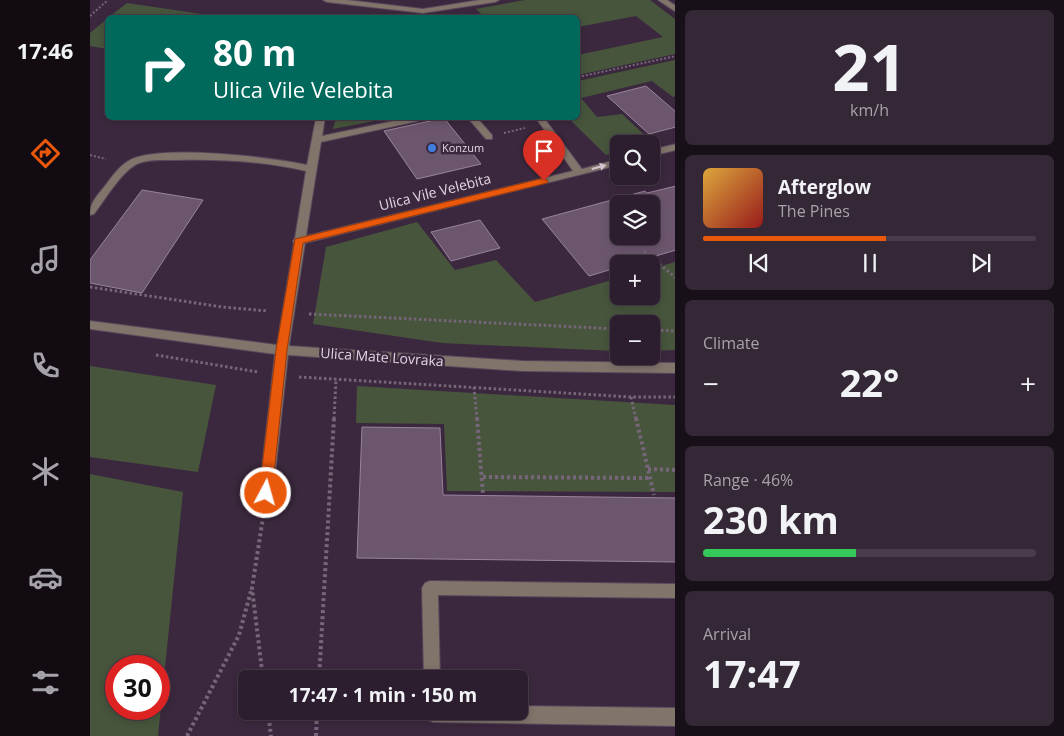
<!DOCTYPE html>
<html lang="en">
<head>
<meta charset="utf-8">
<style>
	:root { --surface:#2c1e2e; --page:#342736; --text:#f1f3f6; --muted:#a6a2aa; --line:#483c4a; --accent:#ea580c }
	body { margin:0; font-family:"Open Sans",sans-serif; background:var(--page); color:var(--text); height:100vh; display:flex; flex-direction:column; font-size:19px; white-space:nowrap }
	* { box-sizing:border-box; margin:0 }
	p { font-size:16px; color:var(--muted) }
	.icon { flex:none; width:28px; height:28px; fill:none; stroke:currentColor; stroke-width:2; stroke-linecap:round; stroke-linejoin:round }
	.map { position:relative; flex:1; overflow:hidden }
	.drawer { display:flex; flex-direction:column; gap:10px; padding:10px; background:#181019; width:389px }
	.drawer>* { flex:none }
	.top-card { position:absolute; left:15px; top:15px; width:475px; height:105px; border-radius:8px; box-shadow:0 2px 8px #0003,0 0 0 1px var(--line); background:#00695c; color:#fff; overflow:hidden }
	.controls { position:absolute; left:520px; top:135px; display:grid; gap:10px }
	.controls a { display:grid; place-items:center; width:50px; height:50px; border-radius:8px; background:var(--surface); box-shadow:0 2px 8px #0003,0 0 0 1px var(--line); font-size:25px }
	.speed { position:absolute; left:15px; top:655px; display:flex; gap:10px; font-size:25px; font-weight:700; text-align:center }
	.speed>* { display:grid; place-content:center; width:65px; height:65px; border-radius:50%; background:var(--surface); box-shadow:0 2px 8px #0003,0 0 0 1px var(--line); line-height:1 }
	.speed .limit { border:8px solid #d22; background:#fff; color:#111 }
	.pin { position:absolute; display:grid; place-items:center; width:42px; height:42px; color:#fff; margin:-51px -21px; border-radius:50% 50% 50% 0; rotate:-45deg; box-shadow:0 0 5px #0007 }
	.pin .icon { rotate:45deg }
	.me { position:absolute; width:55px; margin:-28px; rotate:6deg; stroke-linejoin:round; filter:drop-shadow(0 0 4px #0008) }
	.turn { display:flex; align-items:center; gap:18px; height:105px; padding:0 25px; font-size:22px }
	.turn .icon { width:65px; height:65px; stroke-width:2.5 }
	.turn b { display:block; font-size:35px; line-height:42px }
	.big { font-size:38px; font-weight:700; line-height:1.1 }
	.drawer .widget { flex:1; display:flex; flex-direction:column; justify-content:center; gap:8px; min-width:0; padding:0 18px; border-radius:8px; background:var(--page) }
	.drawer .dial { align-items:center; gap:0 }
	.dial b { font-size:65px; line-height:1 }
	.song { display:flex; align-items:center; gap:15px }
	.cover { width:60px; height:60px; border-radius:8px; background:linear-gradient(135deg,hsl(40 70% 55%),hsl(0 70% 35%)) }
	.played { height:5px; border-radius:2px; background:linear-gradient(90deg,var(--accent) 55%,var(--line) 55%) }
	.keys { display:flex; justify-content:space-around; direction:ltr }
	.heat { display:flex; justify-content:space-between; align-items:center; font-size:28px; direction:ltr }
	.charge { height:8px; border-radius:4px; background:linear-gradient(90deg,#34c759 46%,var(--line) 0) }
	.trip { position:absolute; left:148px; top:670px; width:290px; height:50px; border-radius:8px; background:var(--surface); box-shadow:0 2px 8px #0003,0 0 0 1px var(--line); font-weight:700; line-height:50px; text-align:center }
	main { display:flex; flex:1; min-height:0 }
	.menu { display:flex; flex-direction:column; width:90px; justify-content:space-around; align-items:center; background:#120c12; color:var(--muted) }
	.menu .icon { width:35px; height:35px }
	.menu .current { color:var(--accent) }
	.menu b { font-size:22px; color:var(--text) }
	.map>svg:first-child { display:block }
	.green { fill:#47553d; fill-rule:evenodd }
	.building { fill:#6b566e; stroke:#9a839d; fill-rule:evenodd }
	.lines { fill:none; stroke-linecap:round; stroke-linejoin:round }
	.minor-casing { stroke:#59475b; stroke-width:2 }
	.path-far2 { stroke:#776679; stroke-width:2; stroke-dasharray:2 2; stroke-linecap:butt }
	.path-far1 { stroke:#776679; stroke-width:3; stroke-dasharray:2.5 2.5; stroke-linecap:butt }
	.path { stroke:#776679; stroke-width:4; stroke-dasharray:3 3; stroke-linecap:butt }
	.minor { fill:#80746b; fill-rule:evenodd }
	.oneway { fill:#d2c5cf }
	.route { fill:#ea580c; stroke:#983908 }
	.shop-dot { fill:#3f7fe0; stroke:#3b283e; stroke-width:2 }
	.labels { text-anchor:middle; stroke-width:5; stroke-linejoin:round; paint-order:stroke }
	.far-poi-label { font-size:11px; fill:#e0d3e1; stroke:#3b283e; text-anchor:start }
	.street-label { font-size:14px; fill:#e0d3e1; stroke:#3b283e }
</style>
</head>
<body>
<main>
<nav class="menu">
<b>17:46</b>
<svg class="icon current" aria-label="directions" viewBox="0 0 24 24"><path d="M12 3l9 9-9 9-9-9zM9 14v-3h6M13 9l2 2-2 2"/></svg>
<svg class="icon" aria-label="music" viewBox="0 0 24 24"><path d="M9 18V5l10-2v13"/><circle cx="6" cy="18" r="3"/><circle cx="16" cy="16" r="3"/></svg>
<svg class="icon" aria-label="phone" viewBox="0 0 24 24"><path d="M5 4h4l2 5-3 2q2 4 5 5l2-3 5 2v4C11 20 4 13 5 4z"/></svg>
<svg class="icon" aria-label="climate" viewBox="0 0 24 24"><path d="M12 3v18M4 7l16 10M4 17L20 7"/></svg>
<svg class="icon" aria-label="car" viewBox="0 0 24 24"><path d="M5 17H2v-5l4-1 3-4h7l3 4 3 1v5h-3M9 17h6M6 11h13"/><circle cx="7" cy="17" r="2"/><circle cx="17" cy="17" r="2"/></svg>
<svg class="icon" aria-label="filters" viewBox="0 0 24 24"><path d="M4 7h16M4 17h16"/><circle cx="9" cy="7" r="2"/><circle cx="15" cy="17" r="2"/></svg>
</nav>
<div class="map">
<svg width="586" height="736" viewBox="0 0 586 736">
	<rect width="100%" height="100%" fill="#3b283e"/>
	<path class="green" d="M435 0H560L585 19V54L488 75V55L573 37 546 16 488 27V18L394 17 386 9Z
		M37 3 132 17H19Z
		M17 19V49L0 46V33Z
		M585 60V96L583 97 562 81 491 98 507 117 532 114 562 142 529 144V151L516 155 478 118H488V81Z
		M246 118H300L243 129Z
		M327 222 365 270 406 260 445 302 529 278V296H561V269L585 262V350L561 351V324H529V351H525L352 343 223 324 236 247Z
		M0 366 126 385 108 472 0 457Z
		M267 386 585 405V492L357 491 354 424 266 423Z
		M0 474 93 492 68 736H0ZM69 666V709H26V666Z"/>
	<path class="building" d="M556 86 586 112V127L559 134 517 96Z
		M354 118 391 164 327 179 294 131Z
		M586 186V250L539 264H529V267L499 276 452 219 555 191 557 193ZM529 204H561V236H529Z
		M52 190 113 200 52 293 0 283V260Z
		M390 220 410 248 361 261 341 232Z
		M272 427 350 428 353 495 586 498V562L267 558Z"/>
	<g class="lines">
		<g class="minor-casing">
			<path id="minor" d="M233 0H257L333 9 390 0H409L405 2 333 13 237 2Z
				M568 0H577L586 6V12Z
				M226 118H235L232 136 318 118H333L328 121 231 142 216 236 483 171 446 118H454L492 169 529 159V165L215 243 199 346 432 361 586 363V373L432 371 198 355 183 493 181 497 176 499 171 497 169 493 185 354 0 329V321L187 345 204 243 203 241 205 238 216 171C174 161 130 159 87 160 75 160 60 159 49 163 32 170 15 200 4 214L0 215C0 202 7 196 15 186 22 176 31 164 42 159 75 145 181 157 217 165Z
				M378 118H387L402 135V139H396Z
				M586 144V150L561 156V150Z
				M340 581 586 584V598L348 595 350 679H334L332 588 335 583Z
				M429 706 586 708V726L343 722 337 719 334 711H429Z"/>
		</g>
		<path class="path-far2" d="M0 16 18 0
			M488 77 586 56
			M414 133 435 128
			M0 155 16 159"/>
		<path class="path-far1" d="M554 251 586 278
			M0 287 132 307 178 311
			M219 314 529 329
			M561 330 586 331
			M66 355 168 372
			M209 377 541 397H586
			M384 387 387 419
			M541 397 546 419
			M244 419 246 379"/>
		<path class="path" d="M387 418 393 494
			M546 418 564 495
			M558 469 586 470
			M393 477 560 478
			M173 679 162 588 174 511
			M229 679 244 418
			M178 711 181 736
			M97 736 149 635 161 591
			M226 736 227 711"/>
		<use href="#minor" class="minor"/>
	</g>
	<defs><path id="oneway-solid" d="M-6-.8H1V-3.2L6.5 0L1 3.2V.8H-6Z" transform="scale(1.25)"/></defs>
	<use class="oneway" href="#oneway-solid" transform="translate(509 167) rotate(-15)"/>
	<path class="route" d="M454 178 458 181 457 183 213 243 197 350 182 493 180 497 176 499 171 497 169 493 186 350 205 239Z"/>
	<circle class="shop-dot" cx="342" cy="148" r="5"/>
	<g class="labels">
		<g class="far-poi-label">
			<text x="352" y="152">Konzum</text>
		</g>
		<g class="street-label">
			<text transform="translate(345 192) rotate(-14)" y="5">Ulica Vile Velebita</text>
			<text transform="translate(292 357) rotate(4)" y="5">Ulica Mate Lovraka</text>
		</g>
	</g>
</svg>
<div class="controls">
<a><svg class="icon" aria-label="search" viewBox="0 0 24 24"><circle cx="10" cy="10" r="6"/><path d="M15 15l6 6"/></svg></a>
<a><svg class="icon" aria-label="layers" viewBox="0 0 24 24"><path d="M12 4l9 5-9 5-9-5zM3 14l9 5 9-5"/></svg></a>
<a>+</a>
<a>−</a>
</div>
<div class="speed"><div class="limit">30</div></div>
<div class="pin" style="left:454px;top:181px;background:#d93025"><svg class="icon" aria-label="arrive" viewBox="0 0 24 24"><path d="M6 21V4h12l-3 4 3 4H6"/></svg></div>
<svg class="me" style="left:176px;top:493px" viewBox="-20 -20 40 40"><circle r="17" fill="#ea580c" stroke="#fff" stroke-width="3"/><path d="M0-11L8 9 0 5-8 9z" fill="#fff"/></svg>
<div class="trip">17:47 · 1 min · 150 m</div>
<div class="top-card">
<div class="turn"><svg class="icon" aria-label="right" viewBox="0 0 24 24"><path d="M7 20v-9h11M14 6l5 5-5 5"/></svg><div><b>80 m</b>Ulica Vile Velebita</div></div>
</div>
</div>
<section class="drawer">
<div class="widget dial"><b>21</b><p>km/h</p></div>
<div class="widget">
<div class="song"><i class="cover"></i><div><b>Afterglow</b><p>The Pines</p></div></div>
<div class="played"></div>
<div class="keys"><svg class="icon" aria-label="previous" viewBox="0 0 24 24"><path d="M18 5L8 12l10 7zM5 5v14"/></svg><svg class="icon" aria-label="pause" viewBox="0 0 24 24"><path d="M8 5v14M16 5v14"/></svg><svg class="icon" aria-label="next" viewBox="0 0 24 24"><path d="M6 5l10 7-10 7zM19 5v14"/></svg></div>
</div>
<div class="widget"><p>Climate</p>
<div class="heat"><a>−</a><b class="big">22°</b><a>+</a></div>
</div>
<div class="widget"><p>Range · 46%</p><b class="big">230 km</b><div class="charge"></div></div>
<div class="widget"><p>Arrival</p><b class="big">17:47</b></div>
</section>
</main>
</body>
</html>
